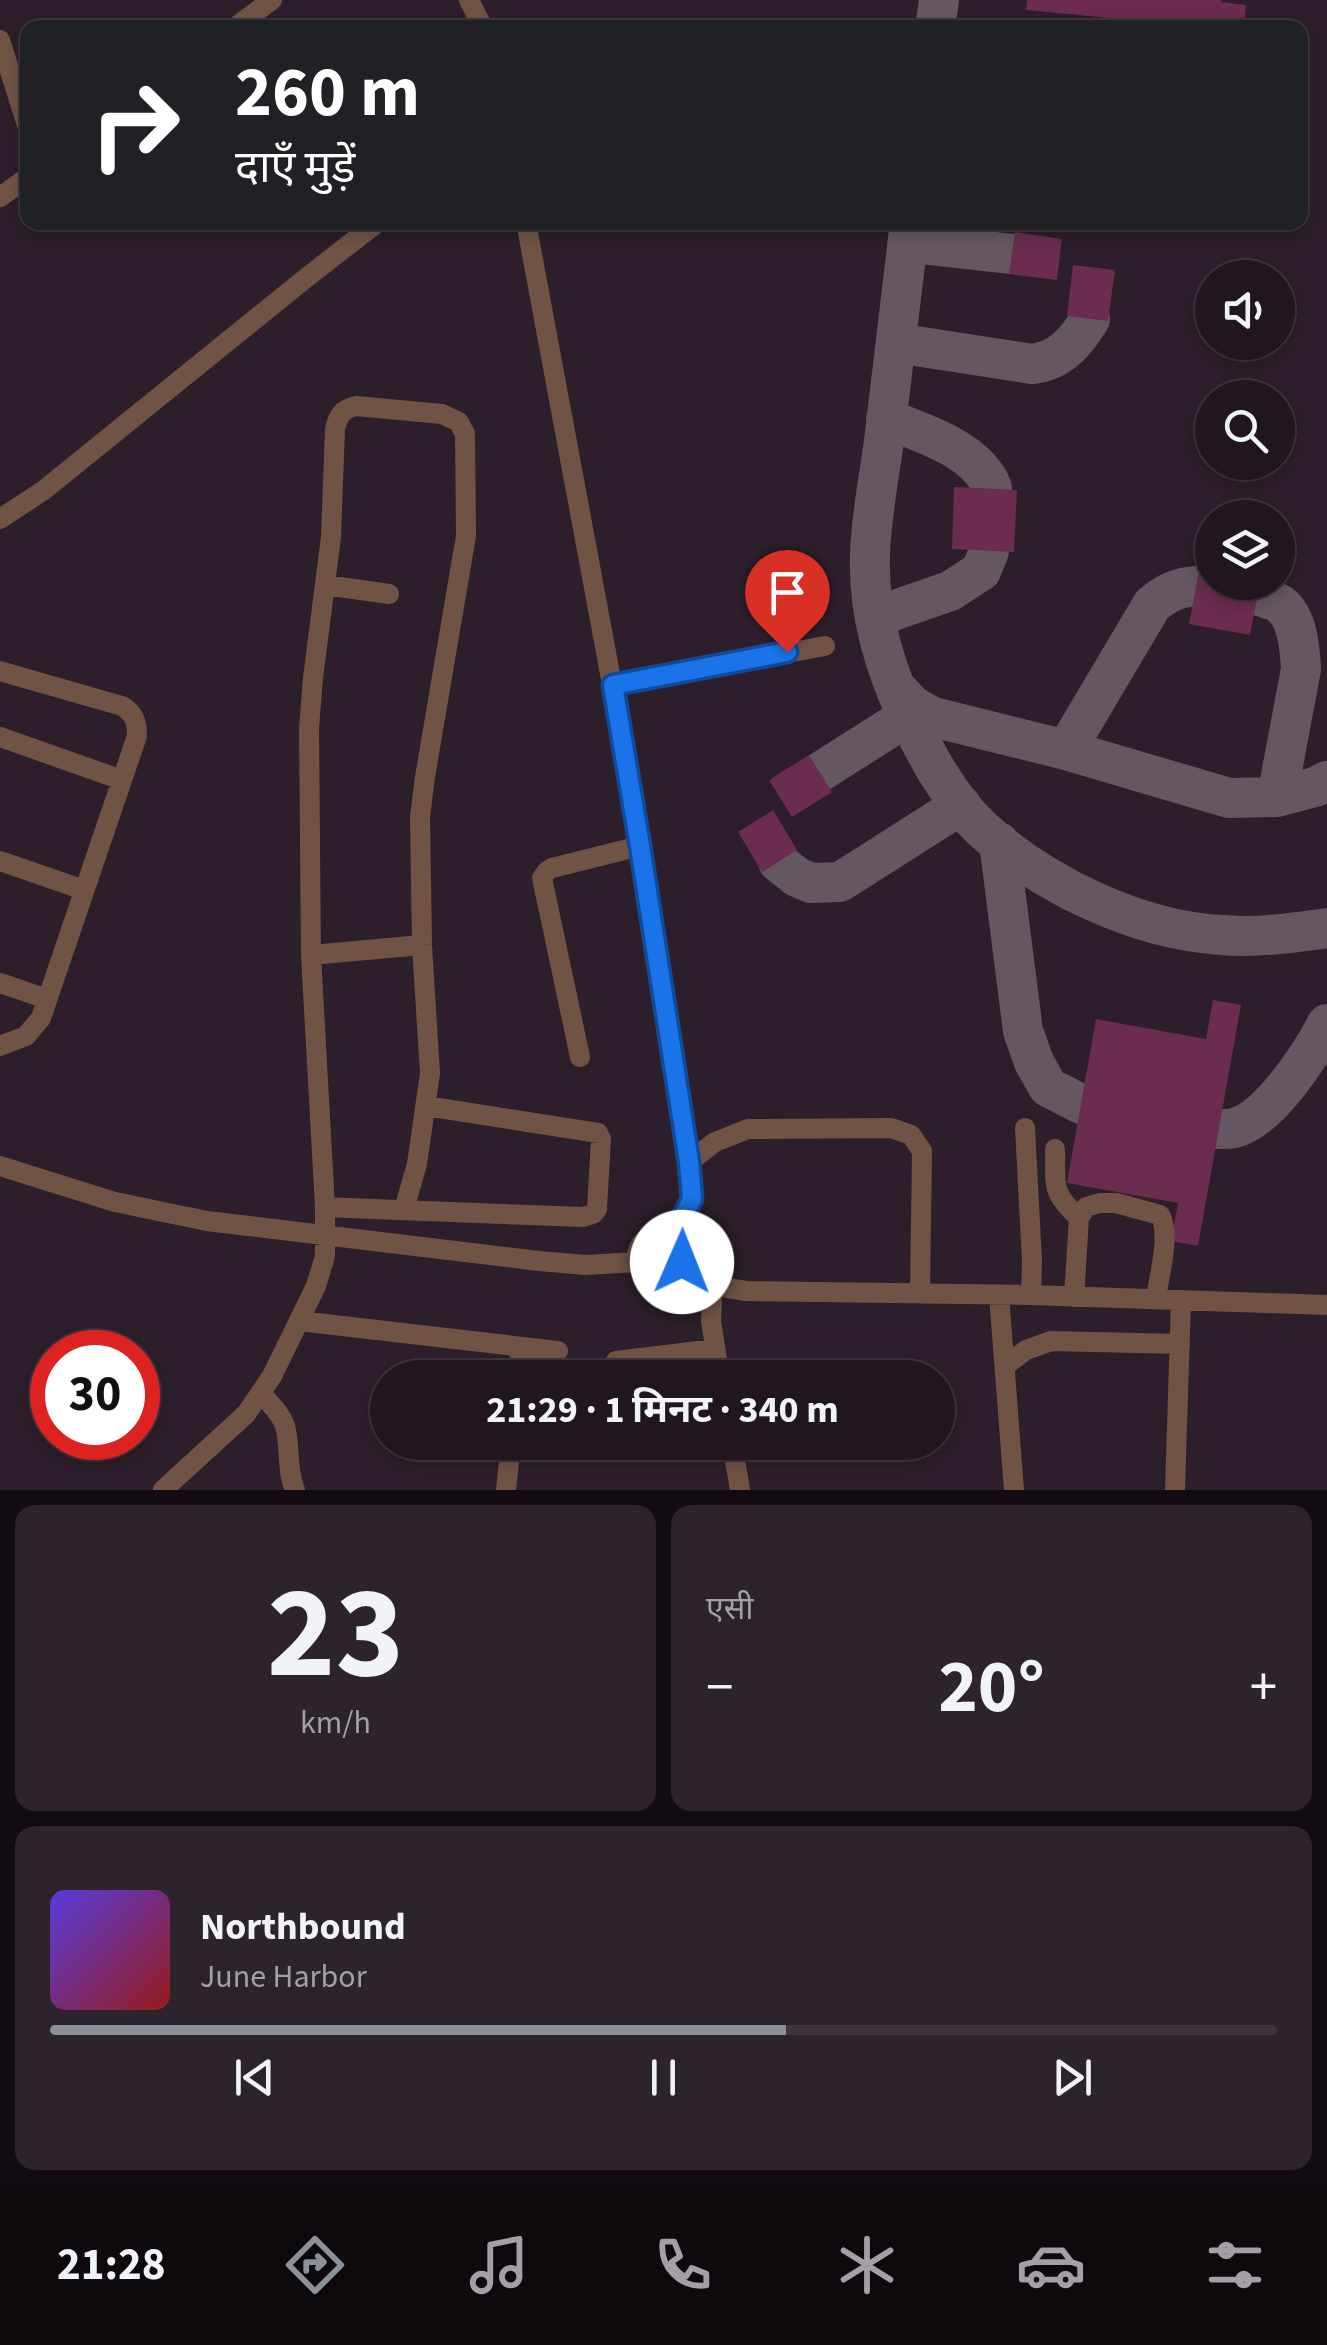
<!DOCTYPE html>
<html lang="hi">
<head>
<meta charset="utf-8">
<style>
	:root { --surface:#211620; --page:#2d232d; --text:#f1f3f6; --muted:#a29fa5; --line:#3e353e; --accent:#8c9099 }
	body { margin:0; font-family:"Source Sans 3","Noto Sans Devanagari",sans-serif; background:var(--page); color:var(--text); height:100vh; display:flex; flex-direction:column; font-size:38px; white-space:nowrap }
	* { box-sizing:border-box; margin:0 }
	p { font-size:32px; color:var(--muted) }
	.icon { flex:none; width:55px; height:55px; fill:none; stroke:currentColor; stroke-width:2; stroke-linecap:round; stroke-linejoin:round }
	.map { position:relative; height:1490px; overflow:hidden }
	.details { display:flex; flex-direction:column; gap:15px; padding:15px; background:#120c12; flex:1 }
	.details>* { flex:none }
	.guide { position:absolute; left:20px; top:20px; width:1288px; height:210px; border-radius:20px; box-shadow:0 5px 15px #0003,0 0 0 2px var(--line); background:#202124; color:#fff; overflow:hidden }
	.fabs { position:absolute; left:1195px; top:260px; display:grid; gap:20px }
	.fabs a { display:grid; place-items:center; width:100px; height:100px; border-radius:50%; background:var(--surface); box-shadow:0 5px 15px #0003,0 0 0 2px var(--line); font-size:50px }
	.speed { position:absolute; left:30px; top:1330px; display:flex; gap:20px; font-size:50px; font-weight:700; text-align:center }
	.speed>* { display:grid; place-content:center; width:130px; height:130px; border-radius:50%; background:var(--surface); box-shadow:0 5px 15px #0003,0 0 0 2px var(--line); line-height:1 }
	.speed .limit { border:15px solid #d22; background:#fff; color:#111 }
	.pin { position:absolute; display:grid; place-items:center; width:85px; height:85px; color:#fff; margin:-102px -42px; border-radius:50% 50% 50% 0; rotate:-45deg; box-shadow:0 0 10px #0007 }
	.pin .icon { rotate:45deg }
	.me { position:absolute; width:110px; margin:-55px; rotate:1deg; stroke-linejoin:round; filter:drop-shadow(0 0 8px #0008) }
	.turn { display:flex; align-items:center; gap:35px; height:210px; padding:0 50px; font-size:45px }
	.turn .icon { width:130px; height:130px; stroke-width:2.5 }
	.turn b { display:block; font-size:70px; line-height:85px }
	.big { font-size:75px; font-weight:700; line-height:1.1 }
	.details .widget { flex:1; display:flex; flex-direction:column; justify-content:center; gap:15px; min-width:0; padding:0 35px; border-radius:20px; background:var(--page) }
	.details .dial { align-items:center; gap:0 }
	.dial b { font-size:130px; line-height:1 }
	.song { display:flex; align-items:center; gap:30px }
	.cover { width:120px; height:120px; border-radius:15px; background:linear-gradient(135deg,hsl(250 70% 55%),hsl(0 70% 35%)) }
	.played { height:10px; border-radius:5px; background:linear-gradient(90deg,var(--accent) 60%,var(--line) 60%) }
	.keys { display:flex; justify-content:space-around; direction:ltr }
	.heat { display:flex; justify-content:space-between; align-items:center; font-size:55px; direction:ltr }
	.details .tiles { flex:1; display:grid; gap:15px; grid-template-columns:1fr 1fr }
	.widget:last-child { grid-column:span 2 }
	.trip { position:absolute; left:370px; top:1360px; width:585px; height:100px; border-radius:50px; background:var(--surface); box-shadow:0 5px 15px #0003,0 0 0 2px var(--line); font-weight:700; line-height:100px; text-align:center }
	.tab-bar { display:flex; height:160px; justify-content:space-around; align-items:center; background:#0d090d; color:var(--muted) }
	.tab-bar .icon { width:70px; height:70px }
	.tab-bar .on { color:var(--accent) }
	.tab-bar b { font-size:45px; color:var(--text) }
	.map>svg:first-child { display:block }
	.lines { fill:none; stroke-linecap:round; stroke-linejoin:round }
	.taxiway { stroke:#645762; stroke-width:40 }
	.building { fill:#6b2c4f }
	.minor { stroke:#715346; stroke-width:20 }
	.route-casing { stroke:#114b97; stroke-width:25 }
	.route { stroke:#1a73e8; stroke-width:18 }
</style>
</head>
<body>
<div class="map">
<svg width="1327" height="1490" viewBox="0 0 1327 1490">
	<rect width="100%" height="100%" fill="#2c1e2a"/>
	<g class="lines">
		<path class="taxiway" d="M935 28 939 0
			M1137 28 1138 25
			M910 222C902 295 893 368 884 441 879 478 871 517 870 554 868 609 884 666 907 715 927 756 949 798 982 829 1044 885 1137 930 1221 935 1257 938 1292 933 1327 928
			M913 243 1012 254
			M896 343 1032 364C1060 361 1076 342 1090 319
			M886 419C921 432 978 450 992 488
			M1257 595C1264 598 1276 600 1281 605 1298 618 1300 650 1301 669L1277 797
			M875 617 950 591 981 571 989 551
			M895 687 913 706 933 717 1066 750 1229 798 1277 797 1315 787 1327 781
			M1066 750 1152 605C1166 593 1178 587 1197 586
			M820 772 908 716
			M999 842 1023 1031 1034 1062 1048 1087 1081 1104
			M778 862 797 877 811 883 840 882 961 805
			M1219 1129C1220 1129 1233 1129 1234 1128 1269 1120 1311 1054 1327 1024"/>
	</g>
	<path class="building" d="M1027 0H1221V2L1246 5 1244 28H1215L1026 10Z
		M1015 232 1062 239 1057 280 1009 274Z
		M1073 265 1115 270 1108 321 1067 316Z
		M954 487 1017 490 1014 552 952 549Z
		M1201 560 1212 562V582H1260L1250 635 1189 624Z
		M809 755 832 792 792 817 769 780Z
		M773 810 797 850 762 872 738 832Z
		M1213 1000 1241 1005 1198 1246 1171 1241 1178 1203 1067 1183 1096 1019 1206 1039Z"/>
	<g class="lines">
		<path class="minor" d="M469 0 483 28
			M234 28 272 0
			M0 40 28 128
			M0 197 28 177
			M526 222 632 792 689 1162 692 1199 673 1237
			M0 519 44 490 306 278 378 222
			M326 585 389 594
			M0 671 122 706C134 713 137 722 137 736L41 1018 26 1036 0 1046
			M613 685 825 646
			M0 737 122 780
			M0 861 84 890
			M311 955 422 945
			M0 983 47 999
			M580 1057 542 878 547 871 552 868 640 846
			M1025 1128 1032 1261 1031 1295
			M1055 1149C1056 1186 1050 1191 1079 1218
			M689 1162 715 1142 748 1129 891 1128 911 1135 922 1151 920 1294
			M0 1166 115 1202 207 1221 539 1261 585 1265 637 1262
			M398 1210 583 1217 593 1214 597 1209 601 1139 598 1133 426 1106
			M637 1257a23 23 0 1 1 46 0a23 23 0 1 1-46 0Z
			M679 1270 727 1288 746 1291 1031 1295 1327 1305
			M713 1282 711 1321 720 1378
			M999 1295 1014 1490
			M1074 1297 1079 1218 1086 1207 1100 1203H1116L1160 1215C1171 1233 1159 1277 1156 1298
			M299 1321 558 1351
			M1006 1365 1026 1350 1051 1341 1180 1344
			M517 1378 521 1347
			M615 1378 613 1368 616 1361 715 1349
			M261 1393C269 1403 281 1413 285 1426 291 1447 286 1470 295 1490
			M732 1442 740 1490
			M163 1490 246 1414 272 1376 316 1286 325 1256V1207L311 955 309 728 313 678 331 537 335 429C338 416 342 409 356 406L442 414 459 422 465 434 466 536 425 777 420 817 422 945 430 1073 417 1164 405 1206 398 1210 325 1207
			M506 1490 511 1442
			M1175 1490 1181 1300"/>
	</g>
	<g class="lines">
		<g class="route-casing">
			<path id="route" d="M682 1262C683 1251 681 1245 672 1238L692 1199 689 1162 640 846 613 685 787 652"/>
		</g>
		<use href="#route" class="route"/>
	</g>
</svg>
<div class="fabs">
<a><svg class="icon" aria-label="sound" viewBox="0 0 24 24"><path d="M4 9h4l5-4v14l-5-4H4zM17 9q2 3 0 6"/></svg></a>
<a><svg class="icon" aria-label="search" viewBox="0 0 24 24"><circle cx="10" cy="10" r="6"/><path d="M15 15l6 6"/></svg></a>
<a><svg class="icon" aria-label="layers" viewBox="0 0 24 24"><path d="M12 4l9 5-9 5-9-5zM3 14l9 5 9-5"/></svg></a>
</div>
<div class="speed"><div class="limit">30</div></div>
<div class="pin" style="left:787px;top:652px;background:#d93025"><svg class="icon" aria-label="arrive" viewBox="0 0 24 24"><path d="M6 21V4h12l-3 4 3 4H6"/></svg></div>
<svg class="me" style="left:682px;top:1262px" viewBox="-20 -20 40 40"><circle r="19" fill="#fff"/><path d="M0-13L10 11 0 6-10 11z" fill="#1a73e8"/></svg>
<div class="trip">21:29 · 1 मिनट · 340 m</div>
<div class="guide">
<div class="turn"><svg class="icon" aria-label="right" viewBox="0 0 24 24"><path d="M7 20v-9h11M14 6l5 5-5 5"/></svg><div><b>260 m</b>दाएँ मुड़ें</div></div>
</div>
</div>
<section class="details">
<div class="tiles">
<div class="widget dial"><b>23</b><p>km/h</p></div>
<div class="widget"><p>एसी</p>
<div class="heat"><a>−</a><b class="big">20°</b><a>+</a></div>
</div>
<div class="widget">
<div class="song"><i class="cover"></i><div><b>Northbound</b><p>June Harbor</p></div></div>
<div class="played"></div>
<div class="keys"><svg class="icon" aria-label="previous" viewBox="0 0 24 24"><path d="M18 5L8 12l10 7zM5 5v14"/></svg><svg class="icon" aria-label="pause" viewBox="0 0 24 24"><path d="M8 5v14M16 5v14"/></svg><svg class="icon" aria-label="next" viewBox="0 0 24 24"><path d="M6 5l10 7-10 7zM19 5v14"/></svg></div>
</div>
</div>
</section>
<nav class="tab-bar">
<b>21:28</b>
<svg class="icon on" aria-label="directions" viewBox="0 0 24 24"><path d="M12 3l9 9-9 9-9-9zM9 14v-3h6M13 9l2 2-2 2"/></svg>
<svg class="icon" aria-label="music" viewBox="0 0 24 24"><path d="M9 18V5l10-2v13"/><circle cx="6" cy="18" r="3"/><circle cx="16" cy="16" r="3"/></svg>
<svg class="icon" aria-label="phone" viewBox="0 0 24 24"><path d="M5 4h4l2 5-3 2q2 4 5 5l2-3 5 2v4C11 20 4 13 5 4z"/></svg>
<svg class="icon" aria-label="climate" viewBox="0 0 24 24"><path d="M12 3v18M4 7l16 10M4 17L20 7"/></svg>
<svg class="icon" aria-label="car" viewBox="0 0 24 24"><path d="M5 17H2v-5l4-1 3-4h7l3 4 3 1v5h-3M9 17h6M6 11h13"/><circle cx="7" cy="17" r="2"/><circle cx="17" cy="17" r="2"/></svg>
<svg class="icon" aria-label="filters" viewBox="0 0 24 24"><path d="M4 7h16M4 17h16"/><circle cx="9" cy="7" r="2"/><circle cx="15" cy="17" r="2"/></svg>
</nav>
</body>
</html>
